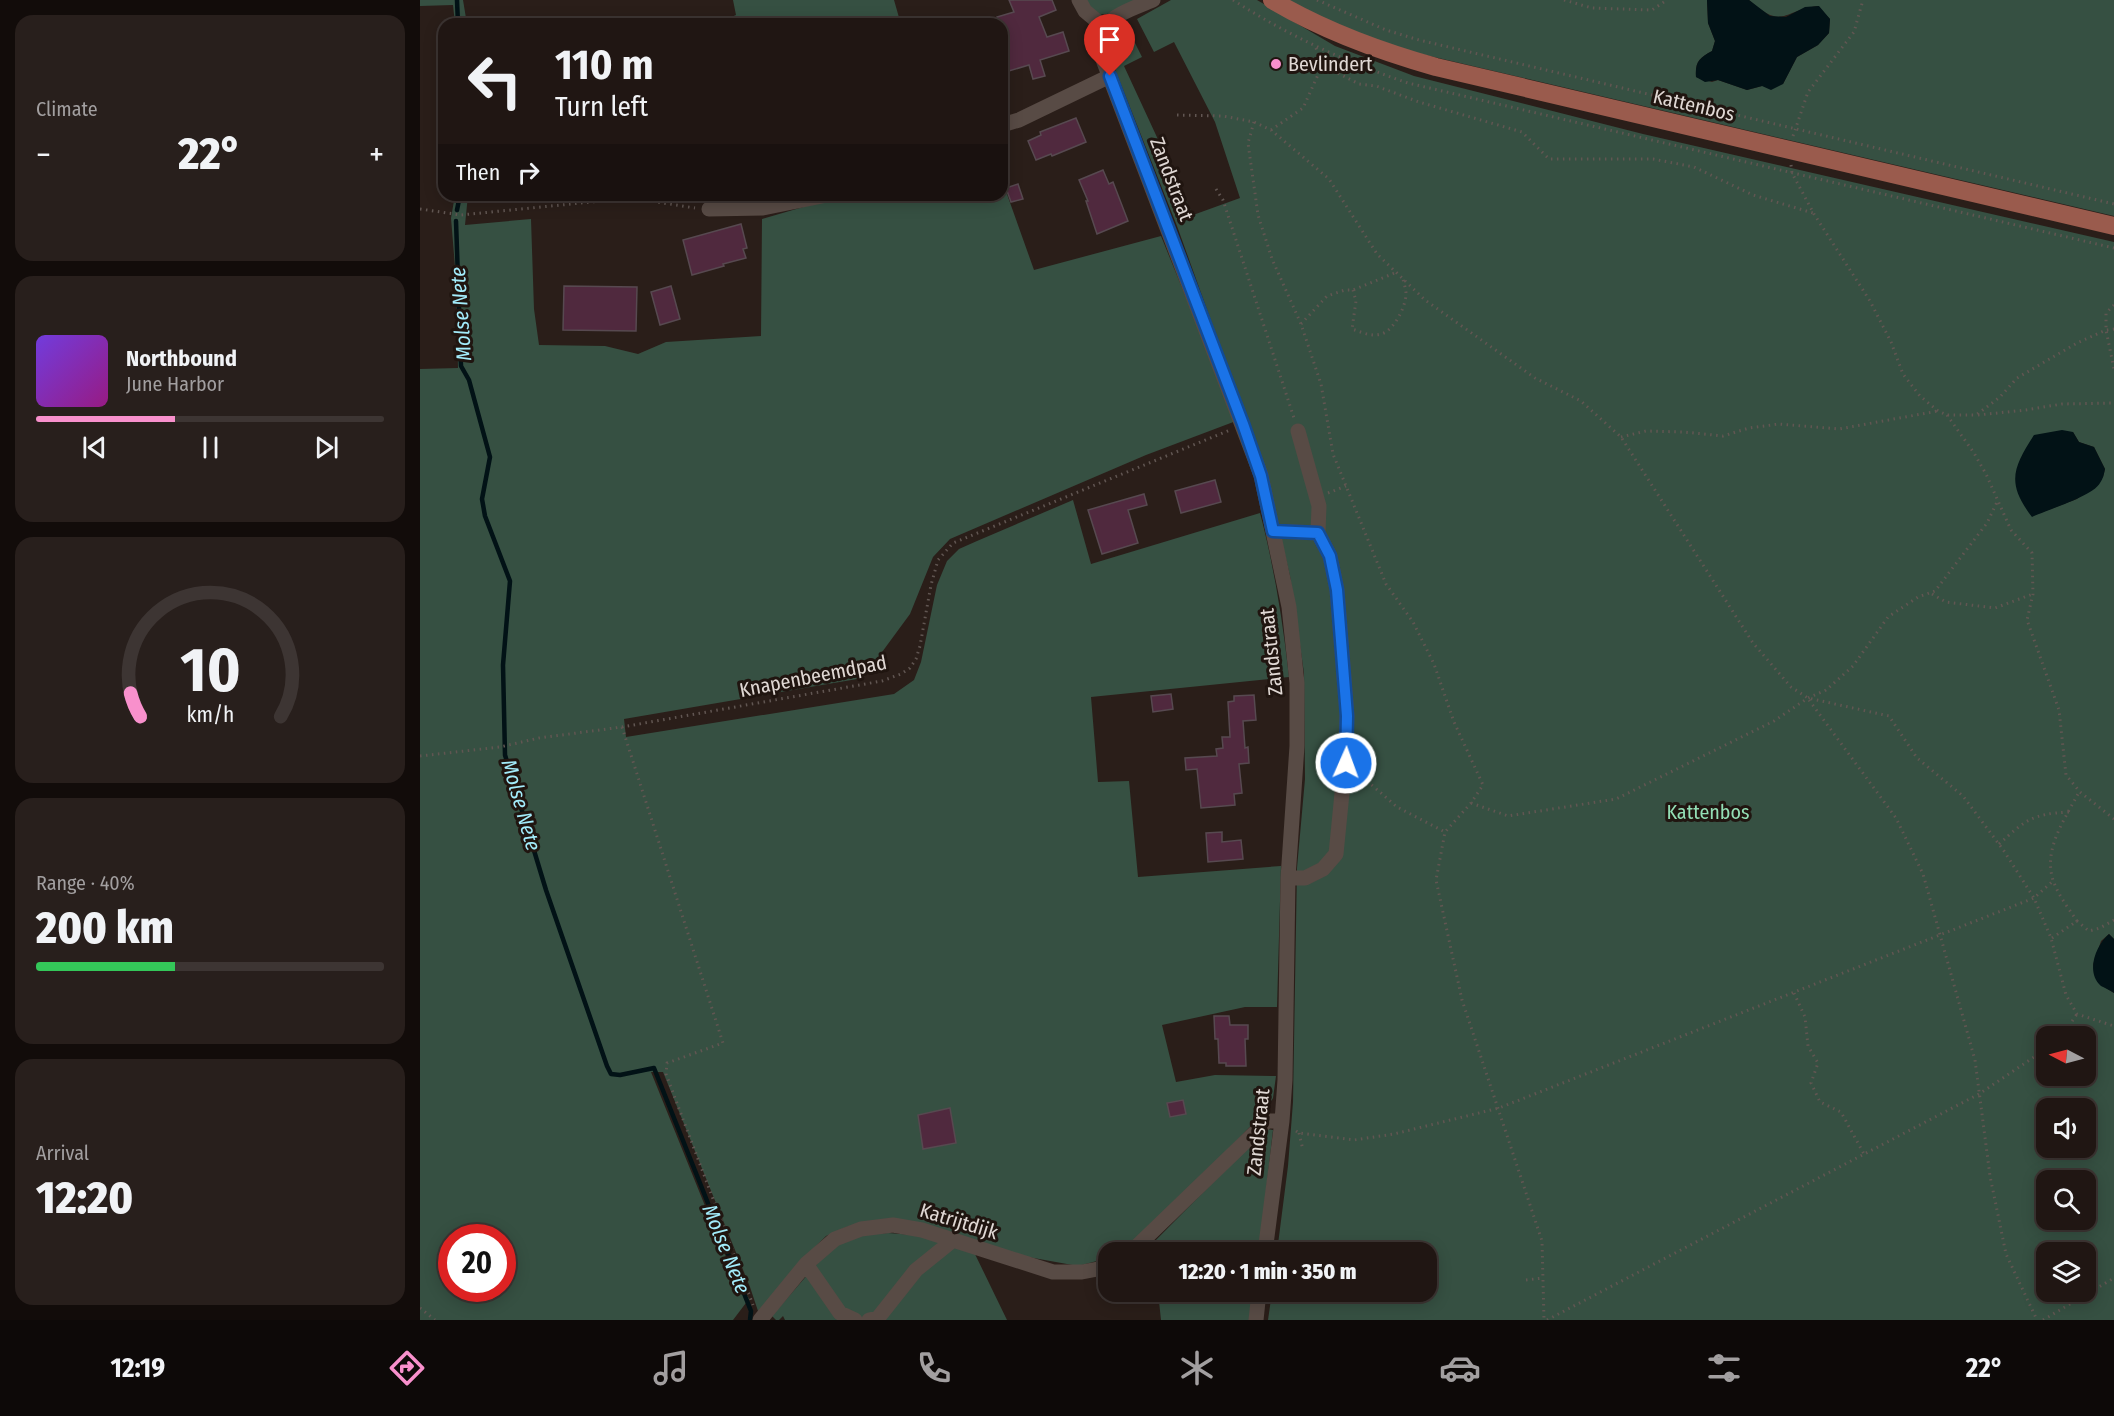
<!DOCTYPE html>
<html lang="en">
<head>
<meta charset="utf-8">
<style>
	:root { --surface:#201613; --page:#281f1c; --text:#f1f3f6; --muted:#a29fa0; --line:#3d3533; --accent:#f890cc }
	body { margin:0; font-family:"Fira Sans Condensed",sans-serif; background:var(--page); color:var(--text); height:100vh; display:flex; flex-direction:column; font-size:22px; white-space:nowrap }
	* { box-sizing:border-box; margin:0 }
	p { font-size:20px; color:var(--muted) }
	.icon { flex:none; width:33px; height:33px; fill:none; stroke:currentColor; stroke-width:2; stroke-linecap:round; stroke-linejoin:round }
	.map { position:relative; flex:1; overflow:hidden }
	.details { display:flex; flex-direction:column; gap:15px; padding:15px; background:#120c0a; width:420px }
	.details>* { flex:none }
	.top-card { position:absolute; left:18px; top:18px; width:570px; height:183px; border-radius:18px; box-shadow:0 3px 15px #0003,0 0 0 2px var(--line); background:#201613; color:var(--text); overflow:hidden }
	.needle { width:39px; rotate:276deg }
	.controls { position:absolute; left:1616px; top:1026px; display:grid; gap:12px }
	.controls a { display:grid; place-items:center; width:60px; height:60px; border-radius:12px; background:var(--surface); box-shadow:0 3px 15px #0003,0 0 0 2px var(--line); font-size:30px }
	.speed { position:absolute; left:18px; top:1224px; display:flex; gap:12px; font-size:30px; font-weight:700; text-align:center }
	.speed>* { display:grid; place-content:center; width:78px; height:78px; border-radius:50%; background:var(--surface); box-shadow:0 3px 15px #0003,0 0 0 2px var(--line); line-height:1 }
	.speed .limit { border:9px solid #d22; background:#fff; color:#111 }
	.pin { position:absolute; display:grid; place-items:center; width:51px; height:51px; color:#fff; margin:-62px -26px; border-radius:50% 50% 50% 0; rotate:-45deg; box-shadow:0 0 6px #0007 }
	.pin .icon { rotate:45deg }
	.me { position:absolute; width:66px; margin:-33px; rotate:2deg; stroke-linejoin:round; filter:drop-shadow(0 0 4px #0008) }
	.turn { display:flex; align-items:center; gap:21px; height:126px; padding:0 18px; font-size:27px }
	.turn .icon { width:78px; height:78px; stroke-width:2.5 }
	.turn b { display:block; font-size:42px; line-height:51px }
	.then { display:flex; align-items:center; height:57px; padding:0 18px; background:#0003; gap:12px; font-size:22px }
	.big { font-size:45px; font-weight:800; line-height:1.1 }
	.details .widget { flex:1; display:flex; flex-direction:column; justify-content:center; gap:9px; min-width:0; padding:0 21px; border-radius:18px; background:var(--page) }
	.details .dial { align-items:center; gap:0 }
	.dial svg { height:156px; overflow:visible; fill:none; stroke:var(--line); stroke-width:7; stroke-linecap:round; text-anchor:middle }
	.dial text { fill:var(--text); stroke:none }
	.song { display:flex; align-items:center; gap:18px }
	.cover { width:72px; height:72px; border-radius:9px; background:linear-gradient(135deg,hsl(260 70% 55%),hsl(310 70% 35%)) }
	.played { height:6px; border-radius:3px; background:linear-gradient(90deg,var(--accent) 40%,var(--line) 40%) }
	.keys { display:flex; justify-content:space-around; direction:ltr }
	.heat { display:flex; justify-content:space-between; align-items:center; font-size:33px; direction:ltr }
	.charge { height:9px; border-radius:4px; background:linear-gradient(90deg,#34c759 40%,var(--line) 0) }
	.trip { position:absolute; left:678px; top:1242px; width:339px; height:60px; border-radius:18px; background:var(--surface); box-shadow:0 3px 15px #0003,0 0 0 2px var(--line); font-weight:800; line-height:60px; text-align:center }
	.dock { display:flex; height:96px; justify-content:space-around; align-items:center; background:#0d0908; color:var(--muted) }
	.dock .icon { width:42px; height:42px }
	.dock .selected { color:var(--accent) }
	.dock b { font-size:27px; color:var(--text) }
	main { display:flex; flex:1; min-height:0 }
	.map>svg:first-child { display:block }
	.green { fill:#365042; fill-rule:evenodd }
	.water { fill:#021216 }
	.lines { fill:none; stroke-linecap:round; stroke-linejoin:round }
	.stream { stroke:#021216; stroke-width:4.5 }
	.building { fill:#50293e; stroke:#574950; stroke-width:1.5 }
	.path { stroke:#615652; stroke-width:3; stroke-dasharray:1.5 4.5; stroke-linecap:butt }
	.minor { stroke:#584b45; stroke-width:15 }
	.major { stroke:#9a5b4d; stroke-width:18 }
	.route-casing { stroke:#114b97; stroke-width:15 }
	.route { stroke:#1a73e8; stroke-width:10 }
	.poi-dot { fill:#f890cc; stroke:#201510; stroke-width:2 }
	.labels { text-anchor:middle; stroke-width:6; stroke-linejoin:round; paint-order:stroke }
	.poi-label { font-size:20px; fill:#e0d8d4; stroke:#201510; text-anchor:start }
	.street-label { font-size:20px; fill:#e0d8d4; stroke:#201510 }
	.park-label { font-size:20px; fill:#93deb5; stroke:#201510 }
	.water-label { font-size:21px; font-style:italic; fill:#a3ecfb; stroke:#201510 }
</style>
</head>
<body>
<main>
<section class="details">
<div class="widget"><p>Climate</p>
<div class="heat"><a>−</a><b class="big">22°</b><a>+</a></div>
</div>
<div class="widget">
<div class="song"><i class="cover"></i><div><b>Northbound</b><p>June Harbor</p></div></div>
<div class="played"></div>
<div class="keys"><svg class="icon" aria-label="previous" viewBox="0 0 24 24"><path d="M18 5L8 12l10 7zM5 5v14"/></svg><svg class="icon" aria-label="pause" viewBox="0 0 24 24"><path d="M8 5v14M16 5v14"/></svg><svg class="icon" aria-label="next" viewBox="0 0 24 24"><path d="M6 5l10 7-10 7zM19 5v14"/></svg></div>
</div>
<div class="widget dial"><svg viewBox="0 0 100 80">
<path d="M14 69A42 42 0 1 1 86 69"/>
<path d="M14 69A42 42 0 0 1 9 57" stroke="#f890cc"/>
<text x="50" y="56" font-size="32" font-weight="700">10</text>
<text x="50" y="72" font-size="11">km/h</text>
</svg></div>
<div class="widget"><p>Range · 40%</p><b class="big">200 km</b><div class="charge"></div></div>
<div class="widget"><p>Arrival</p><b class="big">12:20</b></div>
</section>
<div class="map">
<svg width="1694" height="1320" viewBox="0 0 1694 1320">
	<rect width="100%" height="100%" fill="#2a1e19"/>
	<path class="green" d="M0 0H43L47 24H35L33 5 0 6Z
		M313 0H474L480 21 473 24H295L316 15Z
		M666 0H715L687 14 673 15Z
		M751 0H837L915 46 994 76 1223 134 1694 242V939L1689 934 1681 941 1673 965 1681 985 1694 993V1320H848L852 1292H1006V1252H857L868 1166 873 1102 877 868 885 779 884 673 870 576 845 471 757 226 683 39 705 23 722 57 704 66 773 215 820 198 795 122 754 42 734 52 717 19ZM1653 432 1659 442 1674 447 1685 469 1683 477 1657 499 1612 516ZM1626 1036H1665V1076H1626ZM1626 1108H1665V1148H1626ZM1626 1180H1665V1220H1626ZM1626 1252H1665V1292H1626Z
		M869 0H1287L1288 23 1295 41 1292 51C1279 58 1275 62 1276 77L1292 82 1298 80 1327 90 1342 86 1363 84 1377 57 1398 45 1409 33 1410 19 1398 6C1363 10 1363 31 1329 0H1694V216L997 53C954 39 908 25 869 0Z
		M583 183 614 270 741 236 816 421 726 455 530 539 513 557 490 614 443 678 204 719 206 737 474 694 494 680 501 662 517 585 527 561 539 549 557 541 653 500 671 564 840 513C854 566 863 622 869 677L671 697 678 782 709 781 718 877 861 866 857 1007H825L742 1025 756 1082 795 1075 856 1076 853 1098 845 1111 772 1187 702 1252H688V1258L658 1266 597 1255 504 1226H429L406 1236 380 1262 339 1314 330 1287 243 1072H231L304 1253 329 1299 313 1320H0V369L38 368 36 279 31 218 35 195H48L45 225 111 219 114 309 119 345 185 346 218 354 246 342 341 336 342 219 424 195H520L522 199 536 195H582ZM32 1238H82V1288H32Z
		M846 1129 853 1130 839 1252H734L733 1243Z
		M468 1233 494 1235 553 1250 587 1320H365L363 1316 359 1320H356L352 1316 413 1245 443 1235Z
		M738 1292H834L831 1320H741Z"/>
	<path class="water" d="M1287 0H1329L1350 16 1366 17 1385 7 1399 6 1410 19 1409 33 1398 45 1377 57 1363 84 1351 90 1342 86 1327 90 1298 80 1285 82 1276 77C1275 62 1279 58 1292 51L1295 41 1288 23Z
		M1642 430 1653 432 1659 442 1674 447 1685 469C1684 474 1683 479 1680 483 1673 496 1627 510 1612 517 1586 483 1593 468 1614 435Z
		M1689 934 1694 939V993C1690 990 1685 988 1681 986 1665 972 1676 945 1689 934Z"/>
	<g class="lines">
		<path class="stream" d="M37 0 38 24
			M37 210 40 195
			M36 221 41 366 49 380 70 457 62 499 65 516 90 581 83 665 85 755 126 890 187 1066 191 1074 200 1075 234 1068 331 1311 330 1320"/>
	</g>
	<path class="building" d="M589 0H632L636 10 619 17 627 37 643 32 649 51 620 60 625 76 613 79 609 65 582 73V53L588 51 582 32V24H579L577 17 594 12Z
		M656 118 666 142 632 156 631 154 616 160 608 141 621 135 620 132Z
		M683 170 689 184 693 182 708 221 677 234 666 201H668L659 180Z
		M598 184 603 199 591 202 586 188Z
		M321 224 327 248 323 249 326 258 303 264 304 266 272 275 263 240Z
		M144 286 217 287 216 331 143 330Z
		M251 286 260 319 240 325 231 292Z
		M795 480 801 502 761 513 755 491Z
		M724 494 727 505 708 510 718 543 682 554 668 510Z
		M751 694 753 709 733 712 731 696Z
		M834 695 836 720 823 721 825 748 828 747 829 763 819 764 822 793 814 794 815 805 781 808 777 769 766 770 765 758 797 756 796 749 803 748 802 737H810L808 702 814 701V696Z
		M802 832V842L821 840 823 859 788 862 786 833Z
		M794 1016H809L810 1025H828V1039H825L826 1066H806V1063H799L798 1039H795Z
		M763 1100 766 1114 750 1117 747 1103Z
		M530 1108 536 1143 503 1149 498 1115Z"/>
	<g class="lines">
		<path class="path" d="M813 0C869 36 926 62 988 83L1694 248
			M897 0 966 30 999 40 1694 204
			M1144 0 1172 8 1232 10 1247 0
			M896 48 902 65 939 84 956 86 999 102 1102 132 1129 159H1233L1274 167 1333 195 1393 213
			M757 115 803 116 834 122 851 130 883 157 909 179 957 254 1005 300 1115 378 1161 401 1201 437 1333 643 1371 687 1388 698 1469 716 1497 758 1543 796 1584 851 1614 898 1631 938 1646 995 1657 1014 1694 1026
			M834 122 828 143 838 215 852 259 881 324 901 384 913 454 966 584 993 622 1014 664 1034 722 1063 785 1051 803 1025 832 1016 880 1042 1000 1122 1241 1124 1320
			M851 130 883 108 902 66
			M1373 136 1388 92 1434 32 1443 0
			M1371 165 1372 173 1394 214 1450 301 1471 342 1483 374 1500 396 1518 411 1527 415H1556L1580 397 1597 378 1657 343 1686 330 1694 329
			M796 189 803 200 874 418
			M0 209 41 215 211 198 275 208
			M933 290 936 301 932 329C941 332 951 337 961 334 974 331 986 306 986 294 986 289 984 284 983 279
			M1694 305 1686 313V330L1694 369
			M881 324 907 296 925 290H933L977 272
			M1527 415 1554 453 1566 474 1591 530 1612 553 1613 594 1607 620 1639 710 1646 775 1660 792 1694 819
			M1558 415 1606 410 1642 404 1694 403
			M1201 437 1226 431 1264 432 1303 436 1329 428 1359 424 1419 429 1518 411
			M908 493 926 486
			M1512 594 1526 602 1575 608 1613 594
			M1389 700 1476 818 1503 874 1555 1060 1570 1176 1586 1254 1617 1320
			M202 727 303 1043 247 1063 246 1074 333 1305
			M0 756 80 747 119 738 202 727 462 681 481 674 490 668 496 659 500 646 511 585 518 560 533 543 810 430
			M938 773 977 807 1025 832
			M1051 803 1088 816 1196 799 1354 721 1388 698 1406 690 1433 666 1468 617 1498 597 1515 591 1567 523 1578 500
			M1579 844C1606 820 1611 814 1649 812
			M1657 921C1649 909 1638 895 1633 880 1623 849 1645 819 1659 792
			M1632 938 1657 921 1669 931 1680 928 1694 920
			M1374 993 1385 1017 1388 1046 1398 1063 1391 1083 1400 1102 1421 1112 1444 1154
			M1642 1036 1657 1014
			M876 1131 879 1133 934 1140 974 1134 1079 1108 1614 898 1633 881
			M879 1133 883 1150
			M1106 1280 1123 1278
			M810 1292 823 1303
			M0 1308 15 1320
			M1127 1320 1559 1094 1626 1049
			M1623 1320 1694 1278"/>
		<path class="minor" d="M659 0 665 11 683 26
			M733 0C708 11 678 17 679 49L841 475 869 607 877 683V746L868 878 865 1080 862 1121 845 1252
			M582 125 599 120 690 76
			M289 209 343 208 407 195
			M853 531 898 533
			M868 878H885L903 869 916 854 925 763 927 715 917 590 910 556 898 533 899 506 878 431
			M711 1252 847 1121H862
			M386 1264 420 1313 435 1320
			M340 1320 386 1264 415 1239 441 1229 473 1225 502 1230 633 1272H662L688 1267
			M449 1320 458 1318 496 1270 532 1241
			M836 1320 839 1292"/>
		<path class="major" d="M852 0C904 31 959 51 1016 67L1694 226"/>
	</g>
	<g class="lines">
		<g class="route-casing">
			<path id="route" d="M690 76 823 424 841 476 853 531 898 533 910 556 917 590 927 716 926 763"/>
		</g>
		<use href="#route" class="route"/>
	</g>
	<circle class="poi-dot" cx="856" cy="64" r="6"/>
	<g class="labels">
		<g class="poi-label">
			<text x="868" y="71">Bevlindert</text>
		</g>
		<g class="street-label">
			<text transform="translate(1274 105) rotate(13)" y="7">Kattenbos</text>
			<text transform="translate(752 179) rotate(69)" y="7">Zandstraat</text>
			<text transform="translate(851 652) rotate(-96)" y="7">Zandstraat</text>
			<text transform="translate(393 676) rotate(-11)" y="7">Knapenbeemdpad</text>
			<text transform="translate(838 1132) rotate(-84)" y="7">Zandstraat</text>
			<text transform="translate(539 1221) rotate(17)" y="7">Katrijtdijk</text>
		</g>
		<g class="park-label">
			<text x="1288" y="819">Kattenbos</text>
		</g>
		<g class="water-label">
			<text transform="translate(41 314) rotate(-94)" y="7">Molse Nete</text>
			<text transform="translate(101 805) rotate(74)" y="7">Molse Nete</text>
			<text transform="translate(306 1249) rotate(68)" y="7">Molse Nete</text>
		</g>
	</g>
</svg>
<div class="controls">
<a><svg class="needle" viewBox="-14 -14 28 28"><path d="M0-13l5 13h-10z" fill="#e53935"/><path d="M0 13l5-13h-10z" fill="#a29fa0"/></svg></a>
<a><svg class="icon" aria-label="sound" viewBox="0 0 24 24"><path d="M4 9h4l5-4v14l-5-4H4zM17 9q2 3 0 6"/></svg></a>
<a><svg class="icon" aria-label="search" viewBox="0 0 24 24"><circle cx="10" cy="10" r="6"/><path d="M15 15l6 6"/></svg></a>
<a><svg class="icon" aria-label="layers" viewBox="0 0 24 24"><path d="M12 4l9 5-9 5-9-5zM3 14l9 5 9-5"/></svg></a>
</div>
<div class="speed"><div class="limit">20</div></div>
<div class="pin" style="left:690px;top:76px;background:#d93025"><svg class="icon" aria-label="arrive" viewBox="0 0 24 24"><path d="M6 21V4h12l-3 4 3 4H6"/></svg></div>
<svg class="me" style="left:926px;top:763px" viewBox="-20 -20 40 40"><circle r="17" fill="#1a73e8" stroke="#fff" stroke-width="3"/><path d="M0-11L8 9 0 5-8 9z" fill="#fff"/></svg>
<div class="trip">12:20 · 1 min · 350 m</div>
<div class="top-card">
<div class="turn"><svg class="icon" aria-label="left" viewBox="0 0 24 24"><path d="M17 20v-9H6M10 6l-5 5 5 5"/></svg><div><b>110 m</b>Turn left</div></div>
<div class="then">Then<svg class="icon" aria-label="right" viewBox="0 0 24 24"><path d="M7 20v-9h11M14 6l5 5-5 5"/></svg></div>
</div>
</div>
</main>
<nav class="dock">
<b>12:19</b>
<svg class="icon selected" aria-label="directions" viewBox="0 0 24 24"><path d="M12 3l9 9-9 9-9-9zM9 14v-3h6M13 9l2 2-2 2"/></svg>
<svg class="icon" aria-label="music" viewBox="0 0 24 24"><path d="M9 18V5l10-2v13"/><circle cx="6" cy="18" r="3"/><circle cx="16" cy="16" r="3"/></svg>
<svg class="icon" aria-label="phone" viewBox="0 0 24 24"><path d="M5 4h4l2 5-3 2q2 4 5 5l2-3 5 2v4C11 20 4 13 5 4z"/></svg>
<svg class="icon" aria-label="climate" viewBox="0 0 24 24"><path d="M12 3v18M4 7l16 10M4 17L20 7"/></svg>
<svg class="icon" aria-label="car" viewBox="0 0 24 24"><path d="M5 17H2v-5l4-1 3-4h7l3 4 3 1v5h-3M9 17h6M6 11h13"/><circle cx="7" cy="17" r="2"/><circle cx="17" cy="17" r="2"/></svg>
<svg class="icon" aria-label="filters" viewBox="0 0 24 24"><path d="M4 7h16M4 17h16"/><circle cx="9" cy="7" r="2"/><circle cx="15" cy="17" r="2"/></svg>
<b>22°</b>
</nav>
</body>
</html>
